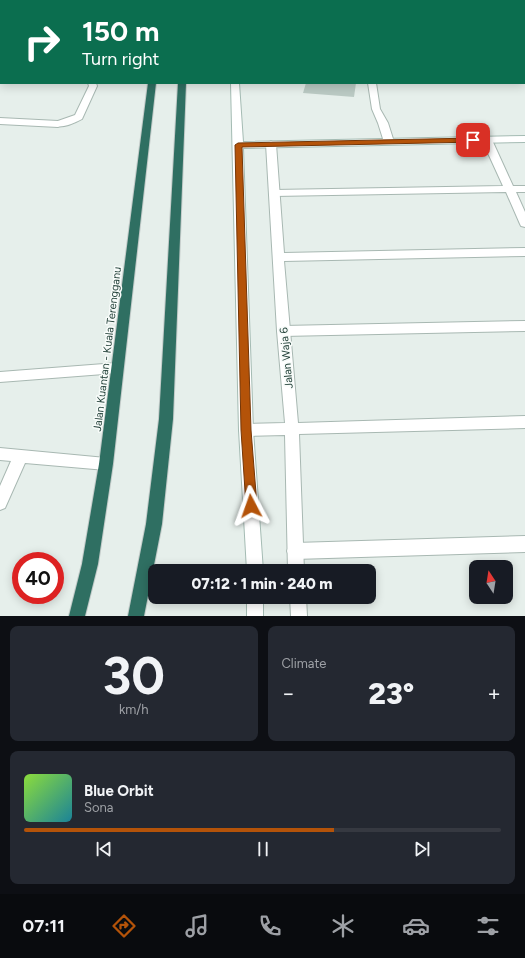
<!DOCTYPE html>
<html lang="en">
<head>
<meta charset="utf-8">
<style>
	:root { --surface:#171b24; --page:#242831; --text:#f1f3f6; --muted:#9ea1a6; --line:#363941; --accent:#b45309 }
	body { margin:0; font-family:Figtree,sans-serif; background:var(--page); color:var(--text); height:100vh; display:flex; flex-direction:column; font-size:15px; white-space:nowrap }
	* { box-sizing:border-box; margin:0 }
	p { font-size:13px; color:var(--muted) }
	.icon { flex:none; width:22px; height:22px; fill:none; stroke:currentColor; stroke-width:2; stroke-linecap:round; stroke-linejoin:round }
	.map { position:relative; height:616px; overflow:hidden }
	.details { display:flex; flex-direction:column; gap:10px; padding:10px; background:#0d0f14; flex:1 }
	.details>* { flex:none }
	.guide { position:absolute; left:0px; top:0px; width:525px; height:84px; box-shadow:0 2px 10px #0003; background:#0b6e4f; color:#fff; overflow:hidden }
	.needle { width:26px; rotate:348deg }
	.controls { position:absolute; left:469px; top:560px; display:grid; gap:8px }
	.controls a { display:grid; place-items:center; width:44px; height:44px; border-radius:8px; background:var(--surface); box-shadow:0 2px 10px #0003; font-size:20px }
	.speed { position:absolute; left:12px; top:552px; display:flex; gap:8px; font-size:20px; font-weight:700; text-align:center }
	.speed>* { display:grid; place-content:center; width:52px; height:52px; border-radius:50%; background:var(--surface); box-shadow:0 2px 10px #0003; line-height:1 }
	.speed .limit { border:6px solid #d22; background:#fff; color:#111 }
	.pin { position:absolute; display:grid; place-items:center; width:34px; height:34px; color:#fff; margin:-17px; border-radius:8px; box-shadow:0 2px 6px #0006 }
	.me { position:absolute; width:44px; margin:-22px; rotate:356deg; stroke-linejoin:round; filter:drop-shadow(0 0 3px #0008) }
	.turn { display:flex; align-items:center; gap:14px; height:84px; padding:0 16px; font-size:18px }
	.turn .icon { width:52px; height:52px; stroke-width:2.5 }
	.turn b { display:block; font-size:28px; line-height:34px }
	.big { font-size:30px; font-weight:800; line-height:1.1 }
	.details .tile { flex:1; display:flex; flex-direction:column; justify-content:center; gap:6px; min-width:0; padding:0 14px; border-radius:8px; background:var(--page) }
	.details .dial { align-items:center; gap:0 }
	.dial b { font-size:52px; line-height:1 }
	.song { display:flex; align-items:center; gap:12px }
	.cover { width:48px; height:48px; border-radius:6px; background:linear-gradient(135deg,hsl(90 70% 55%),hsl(190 70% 35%)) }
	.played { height:4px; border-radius:2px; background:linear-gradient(90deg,var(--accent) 65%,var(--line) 65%) }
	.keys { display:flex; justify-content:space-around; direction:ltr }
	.heat { display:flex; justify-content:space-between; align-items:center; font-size:22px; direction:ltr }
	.details .tiles { flex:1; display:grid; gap:10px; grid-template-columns:1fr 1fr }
	.tile:last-child { grid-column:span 2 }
	.trip { position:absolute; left:148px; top:564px; width:228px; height:40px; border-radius:8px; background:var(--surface); box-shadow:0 2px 10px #0003; font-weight:800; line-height:40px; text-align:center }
	.menu { display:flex; height:64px; justify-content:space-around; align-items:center; background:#090b0e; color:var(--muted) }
	.menu .icon { width:28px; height:28px }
	.menu .current { color:var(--accent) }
	.menu b { font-size:18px; color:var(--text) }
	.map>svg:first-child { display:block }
	.building { fill:#bbcac4 }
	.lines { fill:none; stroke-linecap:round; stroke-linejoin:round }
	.lane-casing { stroke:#a8b8b2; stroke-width:2 }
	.street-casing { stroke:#a8b8b2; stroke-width:2 }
	.secondary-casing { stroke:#a4bbb3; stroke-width:2 }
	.highway-casing { stroke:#c2cac8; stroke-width:2 }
	.lane { fill:#fff; fill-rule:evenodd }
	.street { fill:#fff; fill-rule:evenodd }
	.secondary { fill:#fff; fill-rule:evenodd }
	.highway { fill:#2f6f62; fill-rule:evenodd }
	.route { fill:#b45309; stroke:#753606 }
	.labels { text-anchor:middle; stroke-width:3; stroke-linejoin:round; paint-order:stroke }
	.street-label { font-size:11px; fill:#24423a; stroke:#f7fbf9 }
</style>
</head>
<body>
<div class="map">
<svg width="525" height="616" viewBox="0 0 525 616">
	<rect width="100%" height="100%" fill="#e6efeb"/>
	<path class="building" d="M306 83H356L354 97 303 93Z"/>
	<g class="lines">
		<g class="lane-casing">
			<path id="lane" d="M0 73H1V77H0Z
				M88 83H96L97 86 82 119C75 123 63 128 55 126L53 124 55 122 75 115 89 86Z
				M368 83H376L380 109 388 123 394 142 392 144H386L384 142 378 123 372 109Z
				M487 137 492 140 513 186H525V192H516L525 212V227L521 226 520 224 506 192 274 196 269 193 274 190 503 186 482 140Z
				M525 321V331L283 336 279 334 277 331 279 328 283 326Z
				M117 363 122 364 123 368 122 372 117 373 0 382V372Z
				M525 536V552L295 559 289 556 287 551 289 546 295 543Z"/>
		</g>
		<g class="street-casing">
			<path id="street" d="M524 52H525V56H524Z
				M0 118 58 121 63 124 58 127 0 124Z
				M271 141 276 144 284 253 525 248V256L284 261 298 423 525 416V428L299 434 304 571H288L285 435 246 436 241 434 239 430 241 426 246 424 285 423 277 331 266 144Z
				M0 448 106 458 111 459 113 464 111 469 106 470 25 463 5 508 0 510V486L11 461 0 460Z
				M290 597H306L307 616H291Z"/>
		</g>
		<g class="secondary-casing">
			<path id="secondary" d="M0 29H1V33H0Z
				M231 83H239L243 142 525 136V142L243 148 253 430 263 571H247L239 430Z
				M247 597H263V616H247Z"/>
		</g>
		<g class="highway-casing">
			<path id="highway" d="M158 0H166V1H158Z
				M184 0H192V1H184Z
				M148 83H156L113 464 98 564 85 616H69L82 564 99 464Z
				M178 83H186L173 419 162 524 144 616H128L146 524 159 419Z"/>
		</g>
		<use href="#lane" class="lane"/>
		<use href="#street" class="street"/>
		<use href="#secondary" class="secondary"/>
		<use href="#highway" class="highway"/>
	</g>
	<path class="route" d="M473 138 476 139V142L242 147 251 430 257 506 255 510 251 511 247 510 246 506 241 430 235 145 238 143Z"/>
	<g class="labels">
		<g class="street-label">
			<text transform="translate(107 349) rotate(-83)" y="4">Jalan Kuantan - Kuala Terengganu</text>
			<text transform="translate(286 358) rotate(-95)" y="4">Jalan Waja 6</text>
		</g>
	</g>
</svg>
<div class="controls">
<a><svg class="needle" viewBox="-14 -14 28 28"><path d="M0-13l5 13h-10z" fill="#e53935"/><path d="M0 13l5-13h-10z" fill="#9ea1a6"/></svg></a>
</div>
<div class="speed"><div class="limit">40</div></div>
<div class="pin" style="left:473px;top:140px;background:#d93025"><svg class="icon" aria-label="arrive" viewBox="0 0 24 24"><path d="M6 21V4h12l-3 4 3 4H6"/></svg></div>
<svg class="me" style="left:251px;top:506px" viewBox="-20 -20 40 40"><path d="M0-17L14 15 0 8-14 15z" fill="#b45309" stroke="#fff" stroke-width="4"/></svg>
<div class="trip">07:12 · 1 min · 240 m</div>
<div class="guide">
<div class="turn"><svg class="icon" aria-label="right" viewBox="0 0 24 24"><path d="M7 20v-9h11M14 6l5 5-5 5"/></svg><div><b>150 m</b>Turn right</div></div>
</div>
</div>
<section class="details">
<div class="tiles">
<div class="tile dial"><b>30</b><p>km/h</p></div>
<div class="tile"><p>Climate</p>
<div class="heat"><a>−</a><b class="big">23°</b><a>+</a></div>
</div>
<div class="tile">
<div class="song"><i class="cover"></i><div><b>Blue Orbit</b><p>Sona</p></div></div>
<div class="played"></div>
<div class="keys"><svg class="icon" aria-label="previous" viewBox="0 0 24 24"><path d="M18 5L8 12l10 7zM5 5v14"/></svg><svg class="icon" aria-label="pause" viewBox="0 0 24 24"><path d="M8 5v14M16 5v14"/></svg><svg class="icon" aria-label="next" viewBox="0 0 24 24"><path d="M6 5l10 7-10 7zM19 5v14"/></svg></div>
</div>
</div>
</section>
<nav class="menu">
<b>07:11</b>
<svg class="icon current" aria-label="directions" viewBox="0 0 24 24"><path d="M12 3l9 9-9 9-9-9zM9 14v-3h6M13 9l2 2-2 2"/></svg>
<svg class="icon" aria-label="music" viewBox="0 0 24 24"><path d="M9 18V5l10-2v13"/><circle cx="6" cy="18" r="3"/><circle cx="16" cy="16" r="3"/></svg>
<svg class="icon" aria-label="phone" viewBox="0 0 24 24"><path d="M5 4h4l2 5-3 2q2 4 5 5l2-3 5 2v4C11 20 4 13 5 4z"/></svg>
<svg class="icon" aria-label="climate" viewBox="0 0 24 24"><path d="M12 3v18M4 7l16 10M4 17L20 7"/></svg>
<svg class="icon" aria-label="car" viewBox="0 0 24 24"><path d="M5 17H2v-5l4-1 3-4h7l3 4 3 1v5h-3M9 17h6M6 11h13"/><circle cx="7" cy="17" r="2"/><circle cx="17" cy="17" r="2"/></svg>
<svg class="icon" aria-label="filters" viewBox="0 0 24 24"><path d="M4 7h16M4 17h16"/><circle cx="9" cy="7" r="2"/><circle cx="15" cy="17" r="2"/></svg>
</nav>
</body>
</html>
